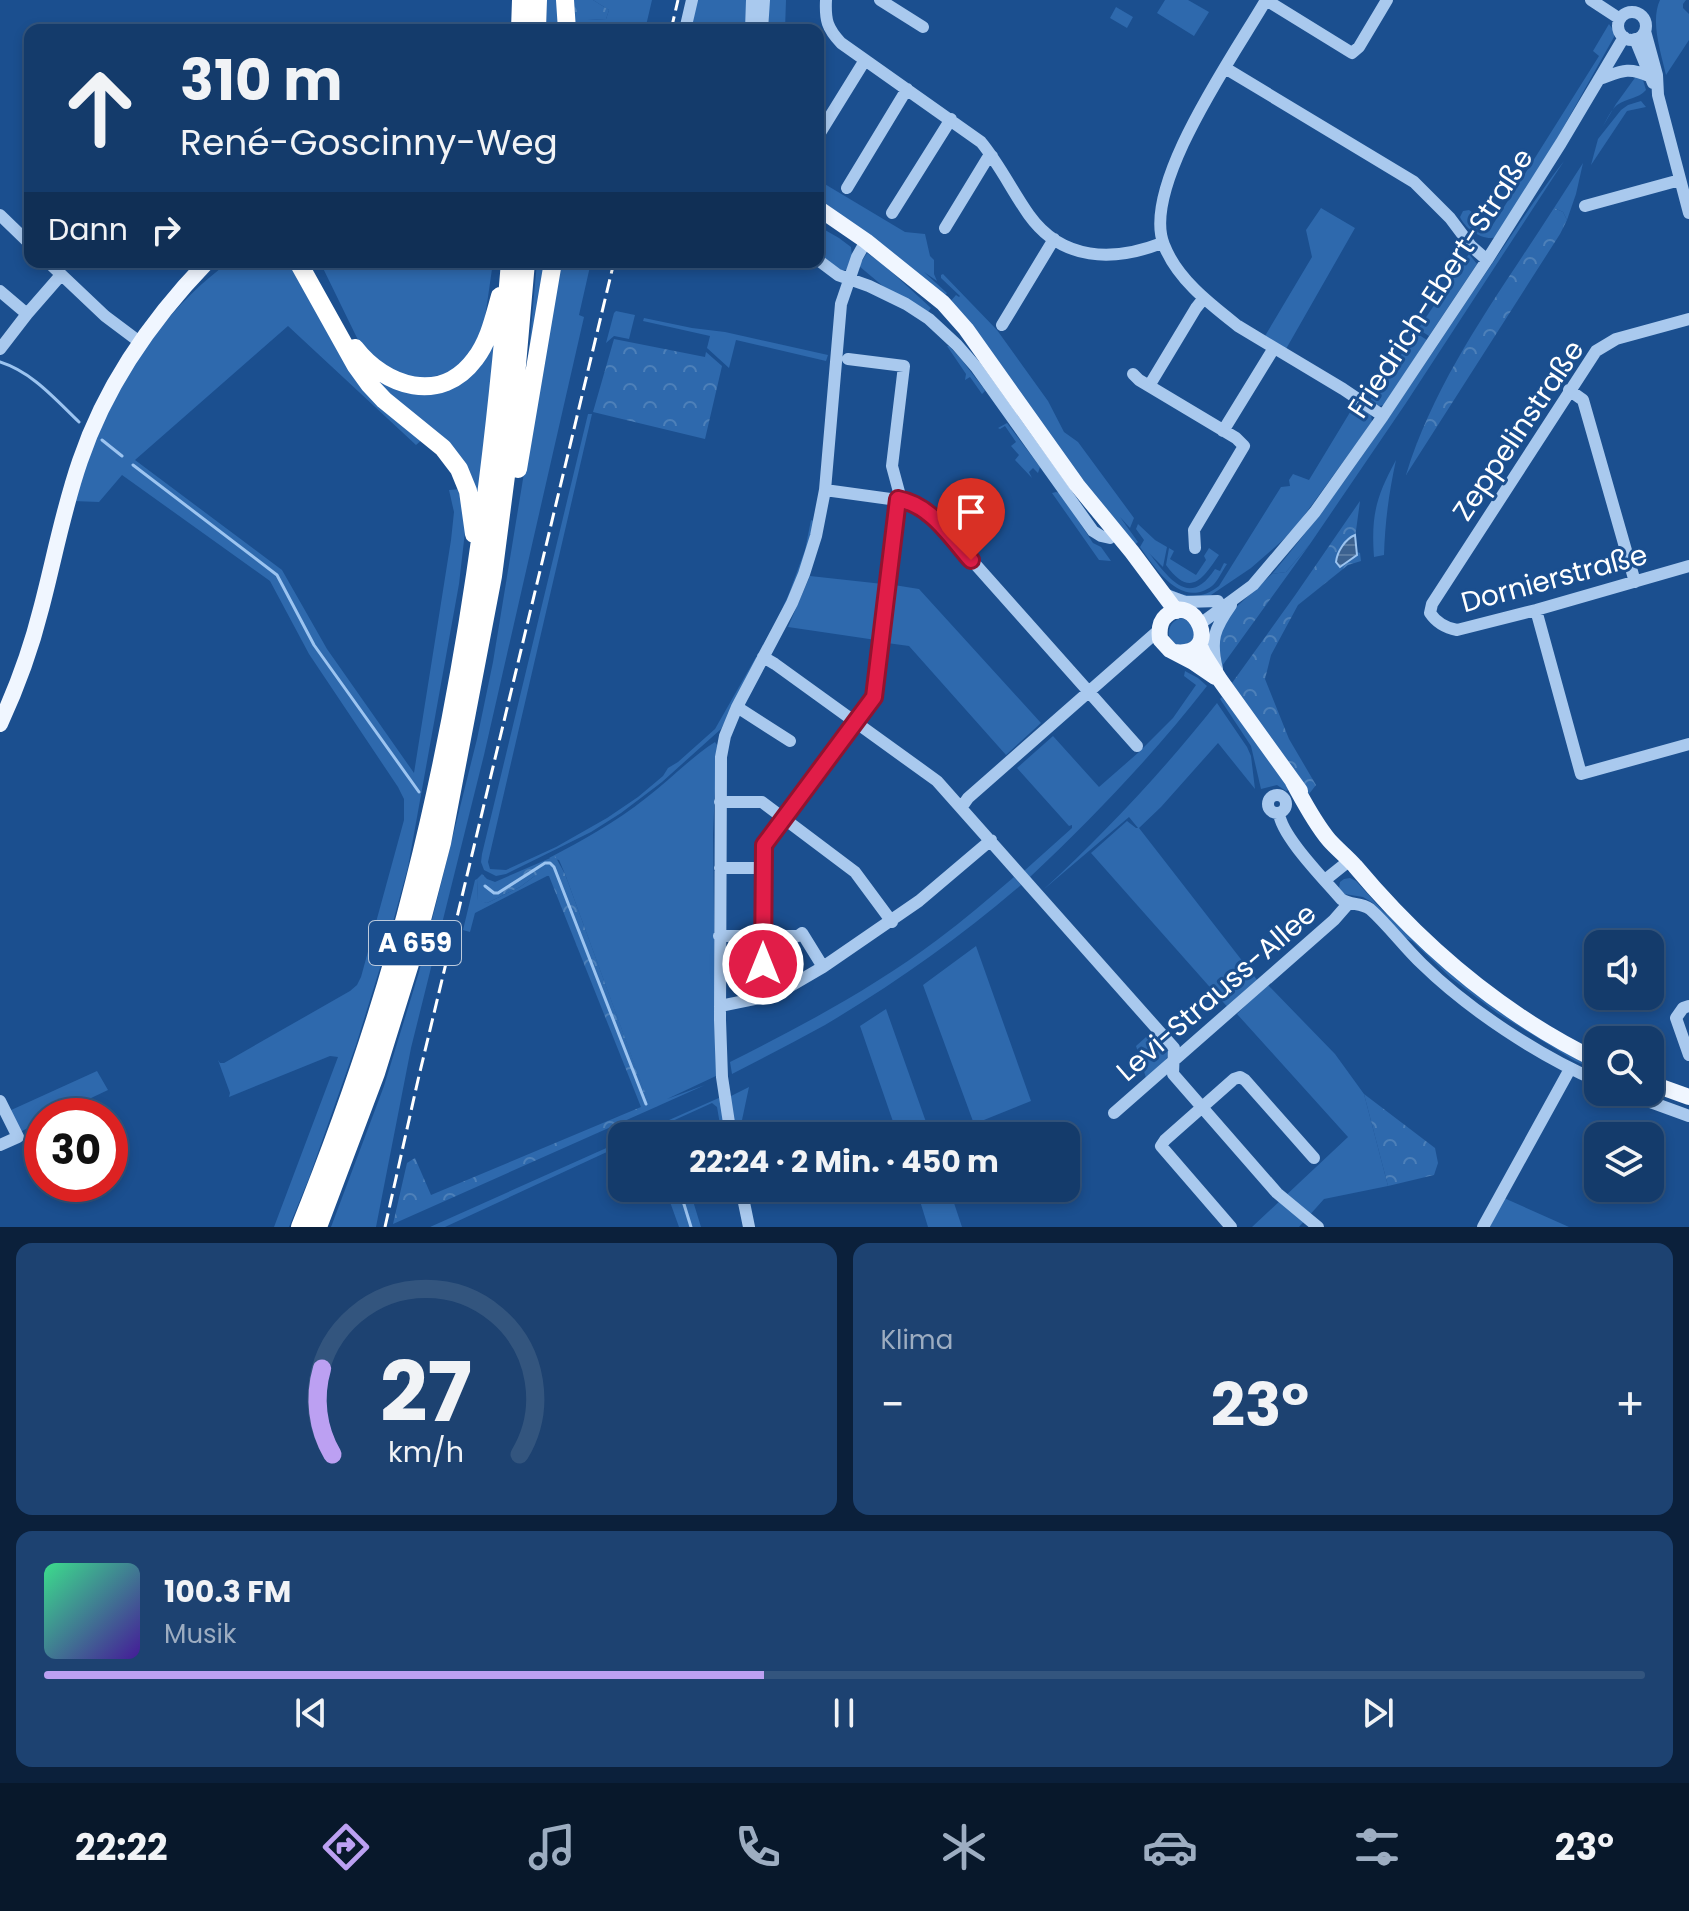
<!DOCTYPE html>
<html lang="de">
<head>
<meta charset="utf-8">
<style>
	:root { --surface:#143b6b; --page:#1d4271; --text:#f1f3f6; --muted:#9dadc1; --line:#33557e; --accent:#bca0f2 }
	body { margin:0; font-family:Poppins,sans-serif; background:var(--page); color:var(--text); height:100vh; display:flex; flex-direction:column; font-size:30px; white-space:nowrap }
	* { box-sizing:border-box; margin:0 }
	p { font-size:26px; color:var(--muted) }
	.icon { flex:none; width:44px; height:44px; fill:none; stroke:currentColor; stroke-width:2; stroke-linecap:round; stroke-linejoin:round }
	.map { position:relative; height:1227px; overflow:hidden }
	.side { display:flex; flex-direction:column; gap:16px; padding:16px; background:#0b203b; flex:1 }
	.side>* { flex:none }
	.top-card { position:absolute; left:24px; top:24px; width:800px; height:244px; border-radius:16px; box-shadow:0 4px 12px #0003,0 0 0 2px var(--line); background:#143b6b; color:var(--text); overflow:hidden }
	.tools { position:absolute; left:1584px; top:930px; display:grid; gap:16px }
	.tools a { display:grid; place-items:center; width:80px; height:80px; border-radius:16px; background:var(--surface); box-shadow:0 4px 12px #0003,0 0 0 2px var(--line); font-size:40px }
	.speed { position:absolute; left:24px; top:1098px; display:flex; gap:16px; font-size:40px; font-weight:700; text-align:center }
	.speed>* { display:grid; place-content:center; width:104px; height:104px; border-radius:50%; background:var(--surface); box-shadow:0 4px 12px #0003,0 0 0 2px var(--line); line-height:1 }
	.speed .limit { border:12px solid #d22; background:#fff; color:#111 }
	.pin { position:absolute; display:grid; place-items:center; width:68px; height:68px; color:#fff; margin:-82px -34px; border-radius:50% 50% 50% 0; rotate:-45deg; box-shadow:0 0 8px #0007 }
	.pin .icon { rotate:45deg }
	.me { position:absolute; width:88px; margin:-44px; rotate:0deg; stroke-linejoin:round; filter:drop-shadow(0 0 6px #0008) }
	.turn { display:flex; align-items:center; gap:28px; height:168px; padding:0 24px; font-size:36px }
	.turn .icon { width:104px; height:104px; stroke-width:2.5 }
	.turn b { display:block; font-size:56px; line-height:68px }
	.then { display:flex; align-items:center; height:76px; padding:0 24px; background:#0003; gap:16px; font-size:30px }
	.big { font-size:60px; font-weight:700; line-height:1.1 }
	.side .widget { flex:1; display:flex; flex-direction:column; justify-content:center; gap:12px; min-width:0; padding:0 28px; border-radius:16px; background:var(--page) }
	.side .dial { align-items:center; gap:0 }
	.dial svg { height:208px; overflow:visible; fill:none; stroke:var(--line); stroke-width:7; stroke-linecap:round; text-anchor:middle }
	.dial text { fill:var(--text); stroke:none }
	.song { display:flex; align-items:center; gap:24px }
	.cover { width:96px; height:96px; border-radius:12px; background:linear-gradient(135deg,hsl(150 70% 55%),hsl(260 70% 35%)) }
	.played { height:8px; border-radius:4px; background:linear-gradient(90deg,var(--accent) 45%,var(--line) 45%) }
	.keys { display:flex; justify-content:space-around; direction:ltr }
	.heat { display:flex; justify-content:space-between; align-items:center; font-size:44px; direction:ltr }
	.side .tiles { flex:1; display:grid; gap:16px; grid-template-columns:1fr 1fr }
	.widget:last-child { grid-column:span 2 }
	.trip { position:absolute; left:608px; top:1122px; width:472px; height:80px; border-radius:16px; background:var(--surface); box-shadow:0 4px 12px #0003,0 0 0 2px var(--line); font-weight:700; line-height:80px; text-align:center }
	.menu { display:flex; height:128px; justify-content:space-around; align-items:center; background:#08182b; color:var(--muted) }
	.menu .icon { width:56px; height:56px }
	.menu .current { color:var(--accent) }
	.menu b { font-size:36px; color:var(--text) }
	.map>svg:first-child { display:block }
	.green { fill:#2e69ad }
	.forest { fill:url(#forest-crowns) }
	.water { fill:url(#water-rules); stroke:#9cc4f0; stroke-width:2 }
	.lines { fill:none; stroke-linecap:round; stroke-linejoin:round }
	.stream { stroke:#9cc4f0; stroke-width:3 }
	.minor { stroke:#a9c9ee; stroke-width:12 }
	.major { stroke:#f0f6ff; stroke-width:16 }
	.highway { stroke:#fff; stroke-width:18 }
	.rail { stroke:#fff; stroke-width:3; stroke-dasharray:14 6; stroke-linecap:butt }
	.route-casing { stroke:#92132f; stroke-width:20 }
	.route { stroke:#e11d48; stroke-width:14 }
	.labels { text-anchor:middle; stroke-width:6; stroke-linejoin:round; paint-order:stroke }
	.shield { fill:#1b4f8f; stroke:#bbcadd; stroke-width:2 }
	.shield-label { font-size:26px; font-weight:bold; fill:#fff }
	.street-label { font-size:28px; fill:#fff; stroke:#1b4f8f }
</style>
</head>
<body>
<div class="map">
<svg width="1689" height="1227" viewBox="0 0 1689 1227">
	<defs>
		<pattern id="forest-crowns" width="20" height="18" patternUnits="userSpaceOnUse" patternTransform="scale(2)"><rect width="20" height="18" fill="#2e69ad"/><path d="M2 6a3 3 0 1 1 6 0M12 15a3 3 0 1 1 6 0" fill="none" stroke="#4d80b9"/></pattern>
		<pattern id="water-rules" width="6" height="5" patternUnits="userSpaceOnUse" patternTransform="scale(2)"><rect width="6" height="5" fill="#3c6290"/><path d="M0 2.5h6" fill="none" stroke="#597aa1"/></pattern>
	</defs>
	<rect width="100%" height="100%" fill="#1b4f8f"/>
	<path class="green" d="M547 0H562L563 30 552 25V30H546Z
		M593 0H652L645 30H588V20L606 19 609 10Z
		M697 0H747L746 30H689Z
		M769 0H786L785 30H768Z
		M1165 0H1188L1209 12 1194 36 1157 13Z
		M1660 0H1686L1683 4V8L1689 14V40L1666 75C1661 53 1650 21 1660 0Z
		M1116 7 1133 17 1127 28 1110 18Z
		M1609 24 1614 31V37L1545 160 1497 237C1484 242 1465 229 1460 217L1463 211 1469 210 1492 226 1599 56 1593 51Z
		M1637 75 1643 80 1646 90C1638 99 1627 98 1617 105 1609 112 1605 124 1599 133L1616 104Z
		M1641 101 1646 107 1627 111 1591 165 1598 139 1621 110 1628 105Z
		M1564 161 1406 403 1310 544 1286 572 1272 574C1354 477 1422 366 1494 261 1517 227 1539 193 1564 161Z
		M1583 163 1576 194 1567 220 1563 212 1554 208Z
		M818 180 905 232 925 234 930 256 934 260V274L937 281 924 272 947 293 943 298 818 201Z
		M1321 208 1355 228 1286 349 1265 336 1312 257 1306 230Z
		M818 226 839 238 851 247 852 257 847 270H841L818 255Z
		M867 253 883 264 931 308 927 313 884 287 859 266Z
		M1469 254 1477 264 1429 336 1418 329Z
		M229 262H293L307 290 423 439 416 445 288 326 135 460 282 570 327 649 414 773 451 540 454 512 449 490 461 489 466 523 459 584 408 867 384 955 356 1045 309 1178 289 1227H274L338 1057 330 1056 229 1097 230 1093 218 1060 220 1063H224L350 991 357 985 361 977 404 820V799L398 787 309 654 270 581 122 475 99 502 73 501C82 476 90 450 100 425 129 362 173 303 229 262Z
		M320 262H493L484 325 478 344 454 371 417 381 380 367 358 340Z
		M537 262H591L579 315 584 317 484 755 411 1048 376 1227H331L384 1086 419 972 477 739 493 662 544 351 529 350Z
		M943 274 997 330 1048 401 1064 432 1078 442 1134 518 1130 528 1120 517 1138 542 1132 547 948 304 956 295 959 297 960 296 941 278V275Z
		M616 311 635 315 629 339 614 336 606 343 614 313Z
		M644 318 692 328 725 332 828 355 826 361 736 340 729 368 707 348 710 336 643 321Z
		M497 323 477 510 473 489 387 396 367 368 439 388Z
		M1416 333 1427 340 1384 405 1379 406 1370 400Z
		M947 346H949L961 359 984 389 985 391 982 394 970 377 965 380 966 374Z
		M1355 404 1371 414 1372 422 1298 524 1283 540 1251 568 1208 597 1198 598 1172 594 1165 586C1183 598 1202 600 1219 586L1281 487 1290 486 1289 480 1293 474 1309 480Z
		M588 414H592L488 862 490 869 506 870 556 847 607 818 638 797 663 776 668 768 678 762 715 729 776 622 788 596 805 550 811 520 814 521 808 550 790 597 721 729 662 782 621 813 591 832 506 874 496 876 484 870 481 862 482 854Z
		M1007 423 1040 467 1038 473 1033 468 1029 472 1032 478 1015 460 1019 455 1011 446 1016 442 1005 426 1000 429 998 428Z
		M1396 460C1389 492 1385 522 1384 555L1374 557C1371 515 1376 497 1396 460Z
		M1056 492 1060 493 1093 543 1101 547 1111 561 1099 560 1052 493Z
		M1138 524 1155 540 1167 547 1163 567 1149 553C1169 578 1189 609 1215 569L1220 571 1224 563 1227 564C1222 571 1218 581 1212 586 1181 609 1155 568 1140 547L1144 540 1136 529Z
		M1169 548 1174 551 1170 559 1196 575 1206 560 1204 556 1209 548 1219 555C1202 580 1190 598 1166 565Z
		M810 576 883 584 876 640 788 627Z
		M894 585 919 589 1041 723 1006 755 909 646 887 643Z
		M1181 618 1191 622 1195 633 1192 641 1183 645 1175 644 1169 636C1168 627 1172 621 1181 618Z
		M1185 671 1198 678 1207 686C1153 755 1094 817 1030 877L1024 871 1072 828V825L1069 826 1017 768 1053 736 1099 787 1139 752 1173 718 1196 685 1184 676Z
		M1222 697 1291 789 1286 791 1277 785 1261 789 1251 746 1220 699Z
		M1217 703 1247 747 1251 756 1255 789 1218 743 1161 807 1139 828 1261 985 1231 1011 1091 853 1127 821 1136 828H1138L1129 817 1043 890C1106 832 1164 770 1217 703Z
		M715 742 717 745 713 834 716 1076 667 1099 705 1085 658 1106 650 1107 565 874 559 860 549 858C583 840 616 822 646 798 670 780 690 758 715 742Z
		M536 875H549L475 913 470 932 463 930 475 880 477 879 478 900 487 903 520 887Z
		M1014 877 1021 885C960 938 894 984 825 1025 794 1042 763 1058 732 1074L730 1062C802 1026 873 988 937 940 964 920 989 898 1014 877Z
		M1350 878 1356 881 1383 911 1413 938 1598 1067V1071L1575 1061 1497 1013 1451 978 1412 941 1400 936 1373 903 1363 897 1344 894 1339 888 1340 882 1344 879Z
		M976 946 1031 1101 974 1124 923 985Z
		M1267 984 1335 1054 1364 1094 1388 1186 1324 1199 1299 1227H1252L1348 1137 1237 1014Z
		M886 1009 931 1136H898L860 1026Z
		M1155 1029 1169 1050C1167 1064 1157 1071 1147 1081L1136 1046Z
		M97 1071 108 1090 53 1116H42V1121L20 1132 9 1111Z
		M749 1087 742 1120 740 1136H735L729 1097Z
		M721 1097 727 1136H722L717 1107 712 1103 668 1123 667 1127 670 1136H633Z
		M622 1141V1145L445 1227H430Z
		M665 1188H689L701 1227H679Z
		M916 1188H949L962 1227H928Z
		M1504 1198 1569 1227H1489Z"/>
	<path class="forest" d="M574 0H593L609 10 606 19 588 20V30H575Z
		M1554 208 1563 212 1567 220 1560 234 1406 475C1436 377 1499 294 1554 208Z
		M614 339 705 357 706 352 722 366 705 439 593 412Z
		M1360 501 1355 538 1356 555 1357 552 1360 553 1361 561 1348 565 1298 605 1271 655 1265 679 1289 739 1316 785 1309 794 1232 683 1296 594Z
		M1310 544 1222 666 1218 637 1231 612 1272 574 1286 572Z
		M555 856 565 874 650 1106H658L393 1224 407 1163 415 1158 431 1195 641 1107 549 876 536 875 520 887 487 903 478 901 477 879 482 874 487 879 495 882Z
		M1364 1094 1435 1148 1438 1163 1434 1175 1388 1186Z"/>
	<path class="water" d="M1355 535 1357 555 1340 567 1336 562C1337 552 1345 539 1355 535Z"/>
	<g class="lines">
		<path class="stream" d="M0 362C32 372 55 399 79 422
			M102 440 122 456
			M133 465 277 575 314 645 419 792
			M485 886 494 893H498L545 863H550L554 867 646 1104
			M656 1128 659 1136
			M679 1188 691 1227"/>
		<path class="minor" d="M826 0C825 20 827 28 841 43L981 142C1000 165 1012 191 1029 215 1062 261 1113 262 1162 243
			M880 0 923 27
			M1266 0C1236 52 1140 187 1164 245 1177 279 1210 304 1238 326L1343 389 1383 416
			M1266 0 1352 53 1359 47 1387 0
			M1591 0 1620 19
			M1618 26a14 14 0 1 1 28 0a14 14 0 1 1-28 0Z
			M685 30 692 0
			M751 30 752 0
			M762 30 764 0
			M1645 31 1657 75 1658 95 1689 213
			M1635 39 1653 83
			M1225 68 1414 182 1450 218 1471 246 1487 260
			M1599 79C1620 72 1627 66 1649 76
			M818 136 865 60
			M847 188 907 89
			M1585 206 1680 180
			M892 213 951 119
			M0 215 30 244
			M945 228 987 159 992 156
			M818 260 838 275 869 286 906 304 929 319 957 345 976 367 1093 531 1101 536 1110 538
			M48 262 105 316 141 343
			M0 291 27 314 61 275
			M1689 319 1616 339 1596 351 1432 604 1430 613C1436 622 1446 628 1457 630L1536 610 1689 566
			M1002 325 1054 239
			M0 349 27 314
			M1133 374 1139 380 1236 438 1244 446 1194 530 1195 548
			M1149 386 1196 308 1204 298
			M1569 390 1583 400 1635 582
			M1223 431 1274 348
			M825 490 912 502 927 510 1137 746
			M1166 595 1185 602 1218 601
			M1536 610 1581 774 1689 744
			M1200 624 1253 585 1315 512 1383 416 1487 260 1561 143 1624 37
			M763 657 775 664 937 781 1174 1048 1173 1074 1277 1193 1318 1227
			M1217 669C1210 640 1214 629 1231 605
			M737 707 790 741
			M1268 804a9 9 0 1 1 18 0a9 9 0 1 1-18 0Z
			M720 802H762L855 872 892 922
			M961 808 968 798 1159 630
			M1279 813C1281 836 1325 880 1341 899 1351 906 1360 902 1370 909 1389 926 1404 947 1422 964 1468 1009 1539 1056 1598 1081
			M720 868H763
			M1325 880 1350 860
			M719 936H798L802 933 823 967
			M765 998 764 845 874 697 875 692 899 492 892 466 904 366 848 359
			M720 1006 775 995 823 967 919 901 991 840
			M1689 1006 1683 1008 1676 1018 1689 1055
			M1623 1092 1689 1116
			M0 1101 18 1137 0 1145
			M1114 1113 1334 920 1348 904
			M731 1136 722 1077 720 1020 721 757 725 736 737 707 792 603 804 574 816 536 825 490 841 304 857 257 866 241
			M741 1188 749 1227
			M1231 1227 1161 1146 1165 1140 1234 1079 1240 1077 1245 1080 1314 1158
			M1483 1227 1570 1069"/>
		<path class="major" d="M818 208 866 241 943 303 966 329 1077 485 1132 552 1176 611
			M1199 644 1203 653 1220 680 1300 791
			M1174 652C1225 658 1195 589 1166 616 1159 622 1159 631 1160 639L1170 650 1193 662 1215 677
			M0 724C17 687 31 649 41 609 54 560 63 510 80 461 105 387 152 319 207 262
			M1293 782C1304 802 1314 822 1329 840 1337 849 1347 857 1355 866 1422 946 1503 1015 1598 1061
			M1650 1083 1689 1097"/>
		<path class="highway" d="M565 0 567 30
			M520 30 521 0
			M537 30 538 0
			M298 262 356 366 369 384 384 400 443 448 459 469 468 491 474 534
			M355 348C385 387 441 405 475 359 489 341 494 317 500 296
			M518 469 553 262
			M300 1227C345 1115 385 1000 414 883 466 679 493 471 510 262
			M318 1227 376 1073 413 954 442 843 493 576 510 445 526 262"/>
		<path class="rail" d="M671 30 678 0
			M385 1227 418 1080 614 262"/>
	</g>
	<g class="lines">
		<g class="route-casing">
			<path id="route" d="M763 964 764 845 874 697 898 499C931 505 950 536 971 560"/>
		</g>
		<use href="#route" class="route"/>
	</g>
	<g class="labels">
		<rect class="shield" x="369" y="921" width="92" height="44" rx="6"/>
		<g class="shield-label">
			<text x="415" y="952">A 659</text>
		</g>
		<g class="street-label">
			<text transform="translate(1440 283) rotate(-57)" y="10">Friedrich-Ebert-Straße</text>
			<text transform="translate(1518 430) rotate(-56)" y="10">Zeppelinstraße</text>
			<text transform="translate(1554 578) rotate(-15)" y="10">Dornierstraße</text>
			<text transform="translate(1216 992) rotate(-41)" y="10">Levi-Strauss-Allee</text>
		</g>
	</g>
</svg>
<div class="tools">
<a><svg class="icon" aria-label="sound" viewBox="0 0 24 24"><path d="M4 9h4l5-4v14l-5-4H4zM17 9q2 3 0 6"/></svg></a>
<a><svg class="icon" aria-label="search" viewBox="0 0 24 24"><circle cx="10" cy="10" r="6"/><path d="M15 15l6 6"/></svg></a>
<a><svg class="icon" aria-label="layers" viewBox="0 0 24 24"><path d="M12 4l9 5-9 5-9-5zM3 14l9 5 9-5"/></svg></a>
</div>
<div class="speed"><div class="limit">30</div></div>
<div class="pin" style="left:971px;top:560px;background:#d93025"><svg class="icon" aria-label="arrive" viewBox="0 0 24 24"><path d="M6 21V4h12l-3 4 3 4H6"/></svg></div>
<svg class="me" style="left:763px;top:964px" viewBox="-20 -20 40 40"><circle r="17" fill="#e11d48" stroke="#fff" stroke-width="3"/><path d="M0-11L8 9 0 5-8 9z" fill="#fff"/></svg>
<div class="trip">22:24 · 2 Min. · 450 m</div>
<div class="top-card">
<div class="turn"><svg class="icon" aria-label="ahead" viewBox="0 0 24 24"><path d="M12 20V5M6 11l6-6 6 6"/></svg><div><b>310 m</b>René-Goscinny-Weg</div></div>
<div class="then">Dann<svg class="icon" aria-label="right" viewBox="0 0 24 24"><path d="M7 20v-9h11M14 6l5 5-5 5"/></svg></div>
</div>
</div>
<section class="side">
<div class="tiles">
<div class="widget dial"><svg viewBox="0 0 100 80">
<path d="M14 69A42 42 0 1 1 86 69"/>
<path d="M14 69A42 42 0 0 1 10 36" stroke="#bca0f2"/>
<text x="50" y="56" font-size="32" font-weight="700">27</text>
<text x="50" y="72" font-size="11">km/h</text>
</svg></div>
<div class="widget"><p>Klima</p>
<div class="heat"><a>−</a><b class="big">23°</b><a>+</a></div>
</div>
<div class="widget">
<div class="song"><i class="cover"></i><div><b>100.3 FM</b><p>Musik</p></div></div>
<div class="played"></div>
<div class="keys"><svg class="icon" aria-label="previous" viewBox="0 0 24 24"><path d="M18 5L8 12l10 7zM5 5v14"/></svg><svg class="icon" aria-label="pause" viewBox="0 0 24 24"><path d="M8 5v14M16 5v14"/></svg><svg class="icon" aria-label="next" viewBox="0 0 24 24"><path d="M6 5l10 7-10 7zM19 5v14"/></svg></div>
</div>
</div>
</section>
<nav class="menu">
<b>22:22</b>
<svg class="icon current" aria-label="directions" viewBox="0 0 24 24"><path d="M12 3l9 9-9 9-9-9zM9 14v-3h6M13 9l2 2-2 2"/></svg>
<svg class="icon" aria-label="music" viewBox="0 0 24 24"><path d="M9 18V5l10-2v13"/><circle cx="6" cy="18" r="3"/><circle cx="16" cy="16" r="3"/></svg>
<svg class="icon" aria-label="phone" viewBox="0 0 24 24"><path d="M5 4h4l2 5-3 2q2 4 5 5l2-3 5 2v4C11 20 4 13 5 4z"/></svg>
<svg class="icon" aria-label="climate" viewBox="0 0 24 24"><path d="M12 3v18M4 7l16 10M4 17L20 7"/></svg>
<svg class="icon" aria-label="car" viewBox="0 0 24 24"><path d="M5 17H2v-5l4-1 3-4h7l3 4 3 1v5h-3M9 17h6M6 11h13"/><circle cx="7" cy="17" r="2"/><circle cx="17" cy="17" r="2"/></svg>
<svg class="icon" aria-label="filters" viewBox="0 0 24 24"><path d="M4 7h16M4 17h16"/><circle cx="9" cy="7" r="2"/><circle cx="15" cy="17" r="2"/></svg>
<b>23°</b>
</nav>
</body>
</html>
